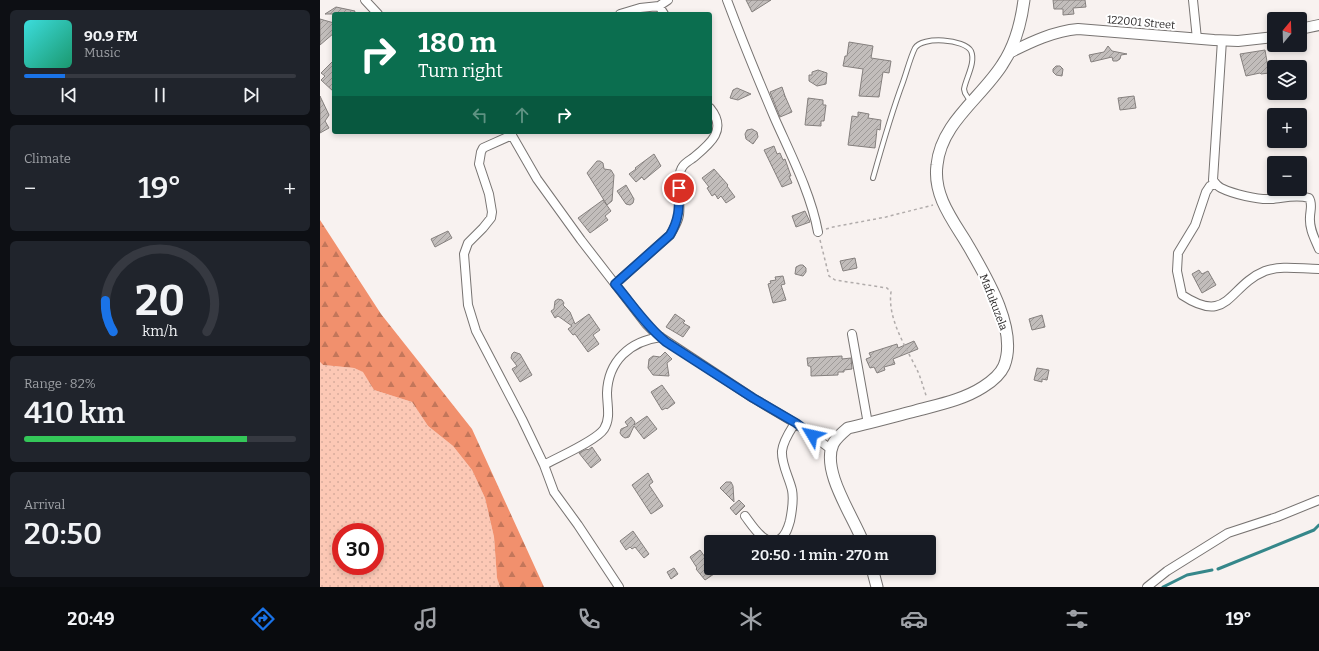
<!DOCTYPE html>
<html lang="en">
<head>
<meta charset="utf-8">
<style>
	:root { --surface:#171b24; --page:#20242c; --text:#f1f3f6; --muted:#9ea1a6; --line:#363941; --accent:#1a73e8 }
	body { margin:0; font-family:Bitter,serif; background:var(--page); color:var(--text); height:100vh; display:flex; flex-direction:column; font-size:15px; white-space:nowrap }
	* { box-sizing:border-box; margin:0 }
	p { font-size:13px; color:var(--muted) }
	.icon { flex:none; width:22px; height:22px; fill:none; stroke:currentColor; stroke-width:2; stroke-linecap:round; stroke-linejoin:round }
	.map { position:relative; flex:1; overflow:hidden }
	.sheet { display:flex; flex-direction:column; gap:10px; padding:10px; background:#0d0f14; width:320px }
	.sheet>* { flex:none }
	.banner { position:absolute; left:12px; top:12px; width:380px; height:122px; border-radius:4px; box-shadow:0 2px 6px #0003; background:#0b6e4f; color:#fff; overflow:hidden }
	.needle { width:26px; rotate:19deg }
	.buttons { position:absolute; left:947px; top:12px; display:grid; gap:8px }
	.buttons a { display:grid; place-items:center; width:40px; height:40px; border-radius:4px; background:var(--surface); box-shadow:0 2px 6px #0003; font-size:20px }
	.speed { position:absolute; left:12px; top:523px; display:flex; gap:8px; font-size:20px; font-weight:700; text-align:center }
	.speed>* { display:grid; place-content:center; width:52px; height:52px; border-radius:50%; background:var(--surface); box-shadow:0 2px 6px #0003; line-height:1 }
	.speed .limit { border:6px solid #d22; background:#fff; color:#111 }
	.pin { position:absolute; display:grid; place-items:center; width:34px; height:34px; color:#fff; margin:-17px; border:2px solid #fff; border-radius:50%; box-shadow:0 1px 4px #0007 }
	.me { position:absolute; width:44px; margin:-22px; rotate:306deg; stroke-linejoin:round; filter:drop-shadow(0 0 3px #0008) }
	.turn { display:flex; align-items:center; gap:14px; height:84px; padding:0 20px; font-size:18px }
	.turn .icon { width:52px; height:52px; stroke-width:2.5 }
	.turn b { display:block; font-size:28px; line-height:34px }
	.lanes { display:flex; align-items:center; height:38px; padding:0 20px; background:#0003; justify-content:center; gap:20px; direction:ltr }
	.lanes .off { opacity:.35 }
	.big { font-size:30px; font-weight:600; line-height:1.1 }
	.sheet .card { flex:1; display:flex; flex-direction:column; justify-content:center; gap:6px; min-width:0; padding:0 14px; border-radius:6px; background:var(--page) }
	.sheet .dial { align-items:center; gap:0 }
	.dial svg { height:104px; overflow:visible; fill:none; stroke:var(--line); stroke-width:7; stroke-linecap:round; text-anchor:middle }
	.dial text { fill:var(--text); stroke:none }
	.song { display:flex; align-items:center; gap:12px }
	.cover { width:48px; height:48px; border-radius:6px; background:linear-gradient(135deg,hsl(180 70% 55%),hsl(160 70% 35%)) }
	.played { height:4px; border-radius:2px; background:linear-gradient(90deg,var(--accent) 15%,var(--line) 15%) }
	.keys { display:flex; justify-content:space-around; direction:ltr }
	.heat { display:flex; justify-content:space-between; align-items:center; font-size:22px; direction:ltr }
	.charge { height:6px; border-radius:3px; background:linear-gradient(90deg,#34c759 82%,var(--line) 0) }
	.trip { position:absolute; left:384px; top:535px; width:232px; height:40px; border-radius:4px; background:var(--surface); box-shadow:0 2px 6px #0003; font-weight:600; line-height:40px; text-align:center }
	.menu { display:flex; height:64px; justify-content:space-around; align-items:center; background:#090b0e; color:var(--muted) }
	.menu .icon { width:28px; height:28px }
	.menu .active { color:var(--accent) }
	.menu b { font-size:18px; color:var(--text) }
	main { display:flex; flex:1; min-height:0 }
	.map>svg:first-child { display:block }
	.grass { fill:url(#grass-dots); fill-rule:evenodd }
	.forest { fill:url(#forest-firs) }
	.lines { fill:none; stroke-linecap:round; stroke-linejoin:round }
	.stream { stroke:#35878a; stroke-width:3 }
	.building { fill:url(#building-hatch); stroke:#85807e }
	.service-casing { stroke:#787472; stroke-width:6 }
	.minor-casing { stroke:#787472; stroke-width:10 }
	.tertiary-casing { stroke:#787472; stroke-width:12 }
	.secondary-casing { stroke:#787472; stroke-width:13 }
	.path { stroke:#b1acab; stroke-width:1.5; stroke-dasharray:3 3; stroke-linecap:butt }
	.service { stroke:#fff; stroke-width:4 }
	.minor { stroke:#fff; stroke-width:8 }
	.tertiary { stroke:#fff; stroke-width:10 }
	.secondary { stroke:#fff; stroke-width:11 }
	.route-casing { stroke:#114b97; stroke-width:10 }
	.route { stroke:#1a73e8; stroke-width:7 }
	.labels { text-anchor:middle; stroke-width:4; stroke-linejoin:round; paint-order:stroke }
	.street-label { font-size:11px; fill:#2c2a2a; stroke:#fff }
</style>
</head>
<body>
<main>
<section class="sheet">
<div class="card">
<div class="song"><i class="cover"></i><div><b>90.9 FM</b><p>Music</p></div></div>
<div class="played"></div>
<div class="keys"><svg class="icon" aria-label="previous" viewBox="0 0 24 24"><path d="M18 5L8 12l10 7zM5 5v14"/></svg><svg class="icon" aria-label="pause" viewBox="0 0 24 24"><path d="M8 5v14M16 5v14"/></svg><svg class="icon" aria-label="next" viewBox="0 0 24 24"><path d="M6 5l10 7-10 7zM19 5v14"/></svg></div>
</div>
<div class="card"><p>Climate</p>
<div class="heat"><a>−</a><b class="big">19°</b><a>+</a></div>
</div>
<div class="card dial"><svg viewBox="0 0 100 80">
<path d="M14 69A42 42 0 1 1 86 69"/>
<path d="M14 69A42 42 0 0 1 8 45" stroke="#1a73e8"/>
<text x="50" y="56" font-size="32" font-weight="700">20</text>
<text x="50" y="72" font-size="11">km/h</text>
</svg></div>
<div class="card"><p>Range · 82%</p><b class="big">410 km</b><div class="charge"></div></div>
<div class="card"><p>Arrival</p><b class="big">20:50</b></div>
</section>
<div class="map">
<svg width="999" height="587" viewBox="0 0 999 587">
	<defs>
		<pattern id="grass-dots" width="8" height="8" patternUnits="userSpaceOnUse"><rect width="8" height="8" fill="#fcc8b5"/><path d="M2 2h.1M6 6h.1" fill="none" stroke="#d8ac9c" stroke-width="1.8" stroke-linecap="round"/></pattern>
		<pattern id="forest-firs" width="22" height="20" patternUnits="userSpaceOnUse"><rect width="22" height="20" fill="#f1906d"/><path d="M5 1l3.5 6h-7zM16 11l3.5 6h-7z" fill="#c3765a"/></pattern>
		<pattern id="building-hatch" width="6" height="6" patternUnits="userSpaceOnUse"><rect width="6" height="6" fill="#c2bdbb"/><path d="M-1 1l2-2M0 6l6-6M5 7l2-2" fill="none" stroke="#9e9a98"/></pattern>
	</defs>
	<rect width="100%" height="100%" fill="#f8f2f0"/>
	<path class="grass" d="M0 362 3 365 34 368 44 372 54 390 92 402 108 426 133 446 152 470 165 498 174 537 177 577 180 587H0ZM21 532H55V566H21Z"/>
	<path class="forest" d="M0 220 61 314 152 429 224 587H180L177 578 174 537 165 498 152 470 133 446 108 426 92 402 54 390 43 372 34 368 3 365 0 362Z"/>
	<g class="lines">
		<path class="stream" d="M898 569 994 530 999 525
			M843 587 867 575 892 570"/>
	</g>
	<path class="building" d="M426 0H451L432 12Z
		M733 0H765L766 7 753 8 754 14 743 15V9H734Z
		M16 7 35 11 34 14H5Z
		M0 19 14 23V33L0 45Z
		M529 42 553 46 551 58 571 61 569 73 563 72 559 97 539 96 543 69 523 66 525 56H527Z
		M788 46 792 51 807 54 801 55 800 59 797 61H793L792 57 771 62 769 55 784 52Z
		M945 50 949 73 941 74 940 73 926 76 920 54Z
		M14 60V92L1 80 5 76 1 73Z
		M736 66H740L743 69 742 76 736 75 733 72V69Z
		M498 70 507 73 506 84 497 86 489 81V75H492V72Z
		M462 87 465 96H464H465L472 112 460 117 450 92Z
		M417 88 431 94 418 100 410 98 413 90Z
		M0 96 9 115 5 121 9 128 0 133Z
		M814 96 816 108 800 110 798 98Z
		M488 98 503 100V105H506L504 121H501V126L485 125Z
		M538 112 549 114 548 118 561 120 560 130 557 129 555 148 528 145 532 116 538 117Z
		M432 129 437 132 438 137 433 144 426 139 425 134 427 130Z
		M454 146 457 154 460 153 463 160 465 159 471 176H469L472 183 462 187 444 150Z
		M334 154 341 166 324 180 322 177 316 182 309 174 316 169 315 168Z
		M277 161H280L283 163 284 169 291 170 294 175 292 201 287 205 267 173Z
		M394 169 408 185 407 186 415 197 406 203 401 196 398 199 395 194 392 196 387 188 389 187 382 178Z
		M306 185 314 199 313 203 310 205 306 204 297 191Z
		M283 200 291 211 285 216 288 220 270 233 258 218Z
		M485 211 490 222 476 227 472 216Z
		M128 231 132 238 115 247 111 239Z
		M535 258 537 268 523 271 520 261Z
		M480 265H483L486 268V272L483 276 475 274 476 267Z
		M879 270 882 274 888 271 896 285 882 293 872 274Z
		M463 276 465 284 461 285 466 300 453 303 448 284 451 283 450 281 456 280 455 277Z
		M238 299 242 300 244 303 243 305 250 312 255 324 269 314 280 330 273 335 279 344 268 352 255 334 253 335 248 329 252 326 238 316 235 318 231 311 234 309 235 301Z
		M355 314 365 321 363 323 370 327 363 337 346 327Z
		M722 315 725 327 712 330 709 319Z
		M594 341 598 349 573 359 575 364 564 367 565 370 557 373 554 367 550 368 546 359 551 357 549 353 577 344 578 348Z
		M194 352 200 354 212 375 200 382 192 369 197 366 191 358 192 354Z
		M345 352 352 359 347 363 349 376 333 375 328 368 329 359 333 356 340 357Z
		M522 356V359L531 358 532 369 524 370V372H518V375L491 376V368L490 366H488L487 358Z
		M717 368 729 370 727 380 722 379V382L714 380Z
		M342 385 355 403 347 409 346 408 342 410 331 392Z
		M327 416 337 429 324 439 314 426 309 437 305 438 302 436 300 433 301 429 308 426 305 422 311 417 315 422 314 425Z
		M272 447 281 460 271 468 259 453 267 449 268 450Z
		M328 473 333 482 329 485 343 506 331 514 312 485Z
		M406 482H411L413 486 414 502 400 488Z
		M419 500 425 506 416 515 410 508Z
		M313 531 329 554 324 558 315 547 312 549 310 547 306 550 300 541Z
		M380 550 385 557 388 555 391 560V568H403L385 580 376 569 377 568 370 557Z
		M354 568 358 574 351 579 347 572Z"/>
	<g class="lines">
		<g class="service-casing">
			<path id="service" d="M553 178C562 146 571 114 583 82 587 71 590 58 595 48 602 36 645 39 651 51 656 62 646 78 644 89L645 93 650 101"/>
		</g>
		<g class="minor-casing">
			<path id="minor" d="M45 0 58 14
				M407 0C422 40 438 79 455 119 471 155 491 194 498 232
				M873 0 877 39
				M339 6 344 14
				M300 14 320 8 339 6 348 0
				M902 40 893 180C895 183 897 186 901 188 913 194 938 200 951 199 964 198 976 194 989 198 993 204 990 211 990 217 989 229 995 239 999 249
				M190 132 217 179 261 240 326 324 336 334 433 398 475 423 512 450
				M192 135 163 148 161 152 159 164 169 194 172 212 171 218 163 228 148 243 144 254 148 305 156 331 202 419 224 465 234 492 258 525 299 587
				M896 184 890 186 886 192 875 225 858 253 857 271 862 295C909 326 908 286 945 271 962 265 981 269 999 269
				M295 284 350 235C354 228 358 222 359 215 361 202 355 176 363 166 365 163 370 160 373 158 390 144 408 130 390 108
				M532 334 548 424
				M224 465C238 457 276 441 284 429 291 418 287 405 287 393 288 361 310 341 341 337
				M425 516C432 525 446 549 460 539 466 535 468 528 470 521 472 511 474 500 472 490 469 477 461 464 462 451 463 441 470 431 475 423
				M827 587 847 571 908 533 957 517 999 500"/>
		</g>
		<g class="tertiary-casing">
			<path id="tertiary" d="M980 29 999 25
				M689 53C711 42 734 31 758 29L894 40 918 41 954 37"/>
		</g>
		<g class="secondary-casing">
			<path id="secondary" d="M543 542C533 516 501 471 513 444 516 438 522 433 528 428 550 423 572 417 595 411 617 405 643 400 663 387 671 382 680 375 684 366 699 329 664 273 646 242 631 218 613 194 617 165 621 123 661 98 682 65 695 46 701 23 704 0
				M552 568 557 587"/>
		</g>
		<path class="path" d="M506 229 513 227 566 217 613 205
			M500 240 509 276 515 280 567 288 571 292C567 320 588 350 599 374 602 382 604 390 607 398"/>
		<use href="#service" class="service"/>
		<use href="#minor" class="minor"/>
		<use href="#tertiary" class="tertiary"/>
		<use href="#secondary" class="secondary"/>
	</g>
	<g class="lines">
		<g class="route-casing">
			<path id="route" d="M359 188C359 206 360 218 350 235L295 284C312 304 326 326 346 342L433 398 476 423 492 435"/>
		</g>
		<use href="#route" class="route"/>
	</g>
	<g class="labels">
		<g class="street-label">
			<text transform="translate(821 22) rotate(5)" y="4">122001 Street</text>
			<text transform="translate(674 302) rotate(69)" y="4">Mafukuzela</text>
		</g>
	</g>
</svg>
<div class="buttons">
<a><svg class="needle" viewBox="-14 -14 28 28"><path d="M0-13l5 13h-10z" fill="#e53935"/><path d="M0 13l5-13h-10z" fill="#9ea1a6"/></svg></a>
<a><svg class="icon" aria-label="layers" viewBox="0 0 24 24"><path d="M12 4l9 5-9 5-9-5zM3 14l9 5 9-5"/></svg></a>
<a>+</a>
<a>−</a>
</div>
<div class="speed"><div class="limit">30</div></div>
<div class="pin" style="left:359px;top:188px;background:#d93025"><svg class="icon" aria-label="arrive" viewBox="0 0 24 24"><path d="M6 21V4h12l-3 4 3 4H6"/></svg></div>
<svg class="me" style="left:492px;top:435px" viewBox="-20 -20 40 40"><path d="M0-17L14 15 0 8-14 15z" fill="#1a73e8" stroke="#fff" stroke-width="4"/></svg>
<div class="trip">20:50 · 1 min · 270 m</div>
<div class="banner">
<div class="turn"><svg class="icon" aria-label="right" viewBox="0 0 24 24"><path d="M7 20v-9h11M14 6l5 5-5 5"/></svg><div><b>180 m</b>Turn right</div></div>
<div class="lanes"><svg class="icon off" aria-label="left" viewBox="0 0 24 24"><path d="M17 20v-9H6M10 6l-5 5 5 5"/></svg><svg class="icon off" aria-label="ahead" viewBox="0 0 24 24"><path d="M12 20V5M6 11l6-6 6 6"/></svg><svg class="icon" aria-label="right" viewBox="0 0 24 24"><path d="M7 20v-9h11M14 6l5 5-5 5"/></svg></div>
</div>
</div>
</main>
<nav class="menu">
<b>20:49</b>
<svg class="icon active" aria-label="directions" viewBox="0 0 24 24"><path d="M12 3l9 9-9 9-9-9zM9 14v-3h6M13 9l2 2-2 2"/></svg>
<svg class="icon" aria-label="music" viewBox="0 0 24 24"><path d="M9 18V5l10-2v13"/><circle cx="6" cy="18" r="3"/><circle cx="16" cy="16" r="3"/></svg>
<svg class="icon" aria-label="phone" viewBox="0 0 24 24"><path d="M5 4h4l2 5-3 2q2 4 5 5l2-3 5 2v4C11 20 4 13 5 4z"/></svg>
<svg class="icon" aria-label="climate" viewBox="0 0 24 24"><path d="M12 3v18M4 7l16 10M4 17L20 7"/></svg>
<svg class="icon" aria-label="car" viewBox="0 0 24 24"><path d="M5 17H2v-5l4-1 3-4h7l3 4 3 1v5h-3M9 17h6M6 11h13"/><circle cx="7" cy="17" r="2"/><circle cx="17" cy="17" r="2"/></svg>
<svg class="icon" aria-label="filters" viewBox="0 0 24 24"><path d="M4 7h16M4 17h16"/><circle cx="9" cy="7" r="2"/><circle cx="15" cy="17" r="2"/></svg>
<b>19°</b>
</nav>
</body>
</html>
